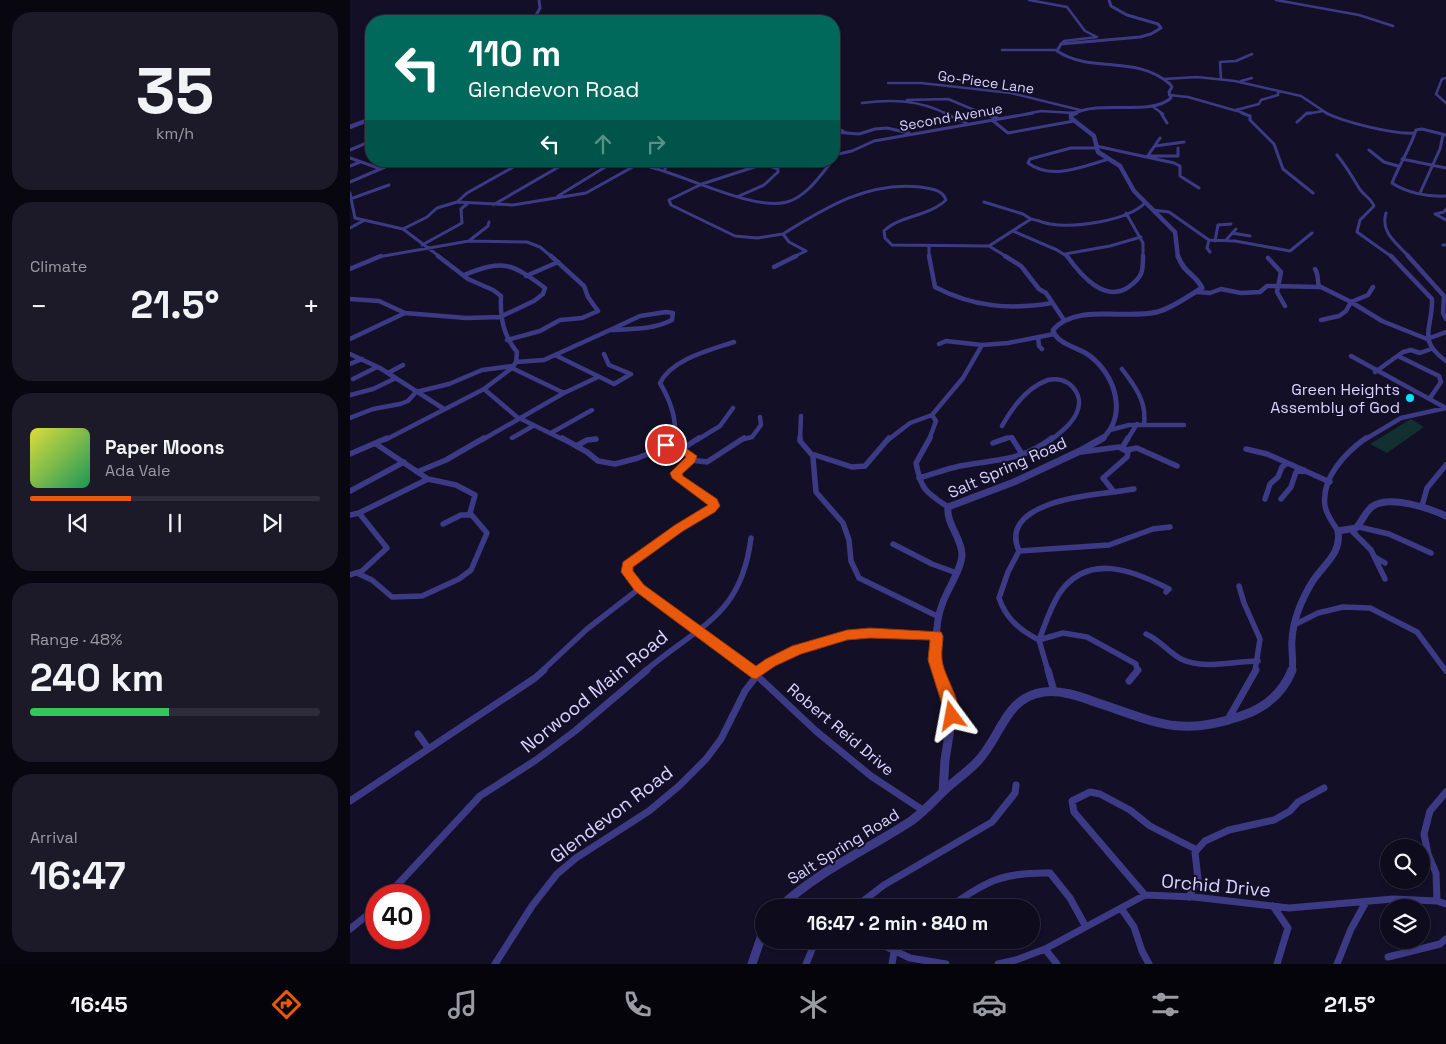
<!DOCTYPE html>
<html lang="en">
<head>
<meta charset="utf-8">
<style>
	:root { --surface:#0e0b1c; --page:#1c1929; --text:#f1f3f6; --muted:#9b9ba3; --line:#2e2b3b; --accent:#ea580c }
	body { margin:0; font-family:"Space Grotesk",sans-serif; background:var(--page); color:var(--text); height:100vh; display:flex; flex-direction:column; font-size:19px; white-space:nowrap }
	* { box-sizing:border-box; margin:0 }
	p { font-size:16px; color:var(--muted) }
	.icon { flex:none; width:28px; height:28px; fill:none; stroke:currentColor; stroke-width:2; stroke-linecap:round; stroke-linejoin:round }
	.map { position:relative; flex:1; overflow:hidden }
	.side { display:flex; flex-direction:column; gap:12px; padding:12px; background:#08060f; width:350px }
	.side>* { flex:none }
	.banner { position:absolute; left:15px; top:15px; width:475px; height:152px; border-radius:20px; box-shadow:0 1px 4px #0004,0 0 0 1px var(--line); background:#00695c; color:#fff; overflow:hidden }
	.tools { position:absolute; left:1030px; top:839px; display:grid; gap:10px }
	.tools a { display:grid; place-items:center; width:50px; height:50px; border-radius:50%; background:var(--surface); box-shadow:0 1px 4px #0004,0 0 0 1px var(--line); font-size:25px }
	.speed { position:absolute; left:15px; top:884px; display:flex; gap:10px; font-size:25px; font-weight:700; text-align:center }
	.speed>* { display:grid; place-content:center; width:65px; height:65px; border-radius:50%; background:var(--surface); box-shadow:0 1px 4px #0004,0 0 0 1px var(--line); line-height:1 }
	.speed .limit { border:8px solid #d22; background:#fff; color:#111 }
	.pin { position:absolute; display:grid; place-items:center; width:42px; height:42px; color:#fff; margin:-21px; border:2px solid #fff; border-radius:50%; box-shadow:0 1px 5px #0007 }
	.me { position:absolute; width:55px; margin:-28px; rotate:347deg; stroke-linejoin:round; filter:drop-shadow(0 0 4px #0008) }
	.turn { display:flex; align-items:center; gap:18px; height:105px; padding:0 20px; font-size:22px }
	.turn .icon { width:65px; height:65px; stroke-width:2.5 }
	.turn b { display:block; font-size:35px; line-height:42px }
	.lanes { display:flex; align-items:center; height:48px; padding:0 20px; background:#0003; justify-content:center; gap:25px; direction:ltr }
	.lanes .off { opacity:.35 }
	.big { font-size:38px; font-weight:600; line-height:1.1 }
	.side .widget { flex:1; display:flex; flex-direction:column; justify-content:center; gap:8px; min-width:0; padding:0 18px; border-radius:20px; background:var(--page) }
	.side .dial { align-items:center; gap:0 }
	.dial b { font-size:65px; line-height:1 }
	.song { display:flex; align-items:center; gap:15px }
	.cover { width:60px; height:60px; border-radius:8px; background:linear-gradient(135deg,hsl(60 70% 55%),hsl(150 70% 35%)) }
	.played { height:5px; border-radius:2px; background:linear-gradient(90deg,var(--accent) 35%,var(--line) 35%) }
	.keys { display:flex; justify-content:space-around; direction:ltr }
	.heat { display:flex; justify-content:space-between; align-items:center; font-size:28px; direction:ltr }
	.charge { height:8px; border-radius:4px; background:linear-gradient(90deg,#34c759 48%,var(--line) 0) }
	.trip { position:absolute; left:405px; top:899px; width:285px; height:50px; border-radius:25px; background:var(--surface); box-shadow:0 1px 4px #0004,0 0 0 1px var(--line); font-weight:600; line-height:50px; text-align:center }
	.tabs { display:flex; height:80px; justify-content:space-around; align-items:center; background:#06040b; color:var(--muted) }
	.tabs .icon { width:35px; height:35px }
	.tabs .on { color:var(--accent) }
	.tabs b { font-size:22px; color:var(--text) }
	main { display:flex; flex:1; min-height:0 }
	.map>svg:first-child { display:block }
	.green { fill:#12302f }
	.lines { fill:none; stroke-linecap:round; stroke-linejoin:round }
	.minor-far4 { stroke:#3d3a85; stroke-width:2.5 }
	.minor-far3 { stroke:#3d3a85; stroke-width:3 }
	.minor-far2 { stroke:#3d3a85; stroke-width:4.5 }
	.minor-far1 { stroke:#3d3a85; stroke-width:5.5 }
	.minor { stroke:#3d3a85; stroke-width:7 }
	.tertiary-far4 { stroke:#3d3a85; stroke-width:3 }
	.tertiary-far3 { stroke:#3d3a85; stroke-width:4.5 }
	.tertiary-far2 { stroke:#3d3a85; stroke-width:5 }
	.tertiary-far1 { stroke:#3d3a85; stroke-width:7 }
	.tertiary { stroke:#3d3a85; stroke-width:9 }
	.route { fill:#ea580c; stroke:#983908 }
	.poi-dot { fill:#00e5ff; stroke:#130f26; stroke-width:2 }
	.labels { text-anchor:middle; stroke-width:4; stroke-linejoin:round; paint-order:stroke }
	.far-street-label { font-size:14px; fill:#d9d4ff; stroke:#130f26 }
	.poi-label { font-size:16px; fill:#d9d4ff; stroke:#130f26; text-anchor:end }
	.street-label { font-size:16px; fill:#d9d4ff; stroke:#130f26 }
	.near-street-label { font-size:19px; fill:#d9d4ff; stroke:#130f26 }
</style>
</head>
<body>
<main>
<section class="side">
<div class="widget dial"><b>35</b><p>km/h</p></div>
<div class="widget"><p>Climate</p>
<div class="heat"><a>−</a><b class="big">21.5°</b><a>+</a></div>
</div>
<div class="widget">
<div class="song"><i class="cover"></i><div><b>Paper Moons</b><p>Ada Vale</p></div></div>
<div class="played"></div>
<div class="keys"><svg class="icon" aria-label="previous" viewBox="0 0 24 24"><path d="M18 5L8 12l10 7zM5 5v14"/></svg><svg class="icon" aria-label="pause" viewBox="0 0 24 24"><path d="M8 5v14M16 5v14"/></svg><svg class="icon" aria-label="next" viewBox="0 0 24 24"><path d="M6 5l10 7-10 7zM19 5v14"/></svg></div>
</div>
<div class="widget"><p>Range · 48%</p><b class="big">240 km</b><div class="charge"></div></div>
<div class="widget"><p>Arrival</p><b class="big">16:47</b></div>
</section>
<div class="map">
<svg width="1096" height="964" viewBox="0 0 1096 964">
	<rect width="100%" height="100%" fill="#130f26"/>
	<path class="green" d="M1061 419 1074 427 1037 453 1020 444Z"/>
	<g class="lines">
		<path class="minor-far4" d="M679 0 717 7 735 31 747 37 714 41 711 44
			M926 0 1009 15 1043 26
			M652 50H707
			M1096 78 1092 79 1086 94 1096 103
			M814 79 847 77 885 81 951 96 978 114
			M871 79 870 62 886 61 902 54
			M891 81 902 78
			M538 83H571L661 93 730 110
			M819 95 838 97 887 111
			M557 100 598 99 634 114
			M512 103C543 99 569 100 597 114
			M802 106 813 114
			M676 114 691 111 723 113
			M895 114 886 110 909 104 911 100 928 95V91
			M956 114 973 111"/>
		<path class="minor-far3" d="M594 113 618 124
			M631 113 647 118
			M720 113H723
			M811 113 817 123
			M892 113 900 116V120L924 144 933 169 963 193
			M976 113C994 122 1045 135 1065 133
			M642 120 658 133 724 121
			M947 122 957 113H961
			M484 126 496 133
			M484 132 509 134 525 129 537 128 559 133
			M1096 135 1072 129 1066 130C1060 149 1049 165 1042 183 1057 193 1078 197 1096 196
			M746 146 824 163 830 166V176L849 188
			M805 146 834 142
			M746 148H721L680 159 678 163C702 181 734 166 759 159
			M0 150 21 141
			M1019 150 1034 162 1048 166
			M484 155 502 151 524 141 683 113
			M987 155C996 166 1002 176 1009 188 1013 195 1021 198 1024 206L1010 220 1007 232 1042 257
			M799 156H828V148
			M797 157 810 138
			M0 158 31 169
			M1052 159 1096 168
			M387 161 402 167
			M423 161 352 184 319 200 321 205 385 236 407 238 433 234 439 242 456 251 443 257
			M0 166 10 162
			M315 169 319 161
			M0 182 35 167
			M0 193 5 218 53 229 90 257
			M1070 193 1090 149 1093 135
			M208 196 265 161
			M389 196 414 185 428 172V169L414 164
			M0 199 39 185
			M107 202 163 205 236 193 288 164C328 171 402 212 437 202 456 197 470 176 482 161
			M107 202 117 193 174 161
			M634 202 673 214 681 219
			M143 205 219 161
			M1096 209 1094 212 1085 214 1096 220
			M803 210 819 212 859 240 885 241 940 251 962 233
			M776 213 793 243V257
			M1036 213C1030 233 1047 243 1059 257
			M0 228 13 221
			M53 229 77 217 87 208 107 202
			M663 231 707 250 718 257
			M882 233 900 236
			M433 234C475 208 518 181 570 187 581 189 592 189 596 200 578 217 550 215 534 231L535 238 542 245 639 246
			M120 240 138 226 139 222
			M859 240 857 248 860 252
			M876 240 886 229
			M865 241 868 225 881 224
			M72 245 112 223 111 209 117 204
			M1093 245H1096
			M579 246V257
			M639 246 681 219C687 220 694 223 700 224 725 228 777 221 795 203
			M639 246 657 257
			M715 254 760 246 791 237
			M28 257 119 241 177 242 190 247 202 257"/>
		<path class="minor-far2" d="M579 256 585 287C623 307 660 310 702 303
			M655 256 671 266 689 289 696 293 714 320
			M717 256C730 274 755 305 780 286 793 276 793 271 793 256
			M1041 256 1082 299C1083 329 1066 339 1096 361
			M1058 256 1094 296 1093 313 1096 319
			M918 258 931 272 927 292 935 306
			M424 267 446 256
			M0 269 31 256
			M965 269C969 275 967 280 969 287
			M176 276 208 262
			M847 292 860 293 871 289 891 293 910 292 917 286 971 287 1001 302 1032 321 1077 339
			M0 299 29 301 55 313
			M316 312 323 313 322 320C302 330 282 329 260 330L290 316Z
			M971 320 989 316 996 311 1001 302 1018 295 1023 287
			M688 337 689 346 692 349
			M0 339 55 313 116 318 150 317 184 301 193 294 195 288C161 263 154 259 114 275
			M1077 339 1096 332
			M157 340 190 331 210 320 232 318 248 311 238 297 234 286 201 256
			M589 344 596 341 632 345
			M0 354 30 368 94 409
			M207 356 264 384 281 374 259 365 254 354
			M1001 356 1096 408
			M1048 356 1089 376 1091 382 1080 398
			M166 362 194 360 260 330
			M0 364 12 359
			M162 368 214 393
			M772 369C785 386 797 402 794 424
			M1025 372 1053 352 1061 350 1070 353 1081 349
			M38 373 53 365
			M3 379 27 367
			M134 389 167 417 214 440
			M0 395 23 389 46 378
			M0 418 23 409 50 404 58 401 66 392 99 384 132 370 163 366
			M652 426C662 408 677 387 698 380 717 375 735 393 727 412 722 424 711 432 701 440
			M760 430 779 425H834
			M201 433 242 410
			M162 438 183 426
			M35 440 134 389 162 368 166 362 167 352C153 335 150 317 151 296L143 290 118 279 88 256
			M132 440 214 393 248 377
			M240 440 246 439
			M324 440C328 420 320 400 310 383 322 359 360 350 384 342
			M347 440 370 426 383 408
			M390 440 402 437 411 425 410 417
			M450 440 451 416
			M538 440 560 423 582 415
			M579 440 586 421 582 415 613 378 632 345 658 343 704 334
			M653 440 661 437 663 440
			M777 440 787 424
			M1014 440 1051 418 1096 408"/>
		<path class="minor-far1" d="M212 438 237 452 248 461 265 464 288 458 323 443
			M324 438 323 443 342 456 341 460 326 473 328 478 363 502 364 505 361 510 329 528 277 565V572L290 588 403 671
			M450 438V441L463 456
			M539 438 515 466 502 467 465 455 463 458 466 492 493 523 499 540 501 561 509 578 589 617
			M580 438 566 463C571 490 576 492 598 507
			M662 438 672 454
			M643 443 657 438
			M226 446 237 440 246 439
			M772 448 778 438
			M332 449 349 438
			M896 449 917 454 980 482
			M776 450 787 448 827 466
			M0 454 37 438
			M341 460 357 462 394 438
			M67 472 96 460 134 438
			M569 478C583 474 596 469 610 466 647 459 670 462 702 438
			M0 491 54 462
			M764 492 784 489
			M915 499 920 484 928 477 932 467 937 463
			M931 499 941 487 946 472 954 470
			M1072 506 1077 488 1096 465
			M0 515 9 513 78 479
			M93 524 111 515H121
			M1009 527 1039 534 1081 553
			M988 531C983 523 977 516 975 506 971 478 995 453 1016 438
			M1003 532 1021 550 1035 579
			M543 544 582 564 604 572
			M669 551 759 545 803 529 820 527
			M1025 557 1035 563
			M7 573 22 580 42 597 72 596 109 579 121 570 137 533 120 513 125 495 106 485 78 479 26 444
			M0 575 12 571 37 548 9 513
			M889 586 894 603 910 639 905 671
			M946 624 968 613 993 607 1020 608 1067 632 1096 671
			M796 634C810 640 818 652 831 659 854 670 883 661 908 661
			M192 671 237 629 290 588
			M295 671C349 625 391 617 401 538
			M410 671C421 661 435 654 450 649 497 630 537 633 587 636
			M698 671 689 640C670 630 656 619 649 598L658 572 669 551C648 504 735 495 764 492L753 478 777 457 778 452 769 447 731 452
			M787 671 786 664 737 637 713 633 689 640C695 625 700 608 709 594 737 552 783 570 819 589L816 592"/>
		<path class="minor" d="M401 670 466 731 521 776 574 811
			M698 670 704 691
			M779 681 788 670
			M877 721 906 670
			M68 734 78 748
			M0 801 185 678 194 670
			M38 895 130 796 186 760 225 731 297 670
			M795 895 724 812 722 801 740 792 750 794 780 810 800 826 847 850
			M839 897 848 879 845 852 855 841 879 830 924 820 940 811 948 802 974 788
			M1087 901 1086 873 1078 854 1074 834 1080 811 1096 792
			M923 906 938 928 927 964
			M504 908 534 885 642 822 665 793 666 785
			M598 908C636 881 653 872 700 873L720 898 736 927
			M771 908 784 927 792 951 799 964
			M0 929 26 908
			M522 940 560 958 596 964
			M695 949 707 964
			M1038 957 1090 944 1096 939
			M145 964 182 906 207 874 226 858 299 811 329 786 356 759 371 739 395 691 411 670
			M456 964 466 940
			M542 964 544 952 555 940
			M648 964 666 960 695 949 795 895 844 897 939 908 1043 899 1087 901 1096 904
			M987 964 1001 929 1016 902"/>
		<path class="tertiary-far4" d="M183 21 190 8 189 0
			M723 114C752 99 799 117 821 98L819 92 822 87 820 84C785 54 742 74 707 51L711 44 790 37 801 34 811 28 808 24 777 15 761 6 759 0"/>
		<path class="tertiary-far3" d="M726 113 721 115V118L744 136 748 152 770 166 784 191 825 232 828 257
			M0 127 21 119"/>
		<path class="tertiary-far2" d="M751 440C778 416 766 376 740 356 730 348 706 344 703 330 726 303 776 320 807 312 821 309 840 295 852 288 846 274 834 274 828 256"/>
		<path class="tertiary-far1" d="M588 671C585 648 584 624 593 602 598 589 612 567 612 555 612 538 596 524 598 507L664 482 730 451 753 438
			M942 671C944 661 941 650 942 640 943 620 951 601 961 584 971 566 992 555 988 531L1006 528C1012 522 1016 510 1023 506 1040 495 1079 508 1096 516"/>
		<path class="tertiary" d="M588 670 601 707 602 716 595 760 593 792
			M429 908C468 871 517 850 561 821 575 811 585 799 597 788 607 779 617 772 626 763 651 739 654 697 694 692 711 690 729 696 745 702 804 721 828 738 891 716 915 708 933 693 942 670
			M402 964 414 929"/>
	</g>
	<path class="route" d="M323 439 347 456 345 462 332 474 333 476 367 499 370 506 365 512 333 531 283 567V571L294 585 406 666 416 659 442 646 497 630 520 628 591 632 593 636C593 643 591 652 592 659 593 676 615 704 607 720L602 722 597 720 578 660 580 640 520 638 497 640 451 654 425 666 406 679 402 678 285 591 271 572 273 562 325 525 358 505 322 478 320 473 336 457 322 447 316 449 310 445 312 443Z"/>
	<circle class="poi-dot" cx="1060" cy="398" r="5"/>
	<g class="labels">
		<g class="far-street-label">
			<text transform="translate(636 82) rotate(8)" y="5">Go-Piece Lane</text>
			<text transform="translate(601 117) rotate(-10)" y="5">Second Avenue</text>
		</g>
		<g class="poi-label">
			<text x="1050" y="395">Green Heights<tspan x="1050" dy="18">Assembly of God</tspan></text>
		</g>
		<g class="street-label">
			<text transform="translate(657 467) rotate(-24)" y="6">Salt Spring Road</text>
			<text transform="translate(491 729) rotate(40)" y="6">Robert Reid Drive</text>
			<text transform="translate(493 846) rotate(-32)" y="6">Salt Spring Road</text>
		</g>
		<g class="near-street-label">
			<text transform="translate(244 691) rotate(-39)" y="7">Norwood Main Road</text>
			<text transform="translate(261 814) rotate(-37)" y="7">Glendevon Road</text>
			<text transform="translate(866 885) rotate(5)" y="7">Orchid Drive</text>
		</g>
	</g>
</svg>
<div class="tools">
<a><svg class="icon" aria-label="search" viewBox="0 0 24 24"><circle cx="10" cy="10" r="6"/><path d="M15 15l6 6"/></svg></a>
<a><svg class="icon" aria-label="layers" viewBox="0 0 24 24"><path d="M12 4l9 5-9 5-9-5zM3 14l9 5 9-5"/></svg></a>
</div>
<div class="speed"><div class="limit">40</div></div>
<div class="pin" style="left:316px;top:445px;background:#d93025"><svg class="icon" aria-label="arrive" viewBox="0 0 24 24"><path d="M6 21V4h12l-3 4 3 4H6"/></svg></div>
<svg class="me" style="left:602px;top:716px" viewBox="-20 -20 40 40"><path d="M0-17L14 15 0 8-14 15z" fill="#ea580c" stroke="#fff" stroke-width="4"/></svg>
<div class="trip">16:47 · 2 min · 840 m</div>
<div class="banner">
<div class="turn"><svg class="icon" aria-label="left" viewBox="0 0 24 24"><path d="M17 20v-9H6M10 6l-5 5 5 5"/></svg><div><b>110 m</b>Glendevon Road</div></div>
<div class="lanes"><svg class="icon" aria-label="left" viewBox="0 0 24 24"><path d="M17 20v-9H6M10 6l-5 5 5 5"/></svg><svg class="icon off" aria-label="ahead" viewBox="0 0 24 24"><path d="M12 20V5M6 11l6-6 6 6"/></svg><svg class="icon off" aria-label="right" viewBox="0 0 24 24"><path d="M7 20v-9h11M14 6l5 5-5 5"/></svg></div>
</div>
</div>
</main>
<nav class="tabs">
<b>16:45</b>
<svg class="icon on" aria-label="directions" viewBox="0 0 24 24"><path d="M12 3l9 9-9 9-9-9zM9 14v-3h6M13 9l2 2-2 2"/></svg>
<svg class="icon" aria-label="music" viewBox="0 0 24 24"><path d="M9 18V5l10-2v13"/><circle cx="6" cy="18" r="3"/><circle cx="16" cy="16" r="3"/></svg>
<svg class="icon" aria-label="phone" viewBox="0 0 24 24"><path d="M5 4h4l2 5-3 2q2 4 5 5l2-3 5 2v4C11 20 4 13 5 4z"/></svg>
<svg class="icon" aria-label="climate" viewBox="0 0 24 24"><path d="M12 3v18M4 7l16 10M4 17L20 7"/></svg>
<svg class="icon" aria-label="car" viewBox="0 0 24 24"><path d="M5 17H2v-5l4-1 3-4h7l3 4 3 1v5h-3M9 17h6M6 11h13"/><circle cx="7" cy="17" r="2"/><circle cx="17" cy="17" r="2"/></svg>
<svg class="icon" aria-label="filters" viewBox="0 0 24 24"><path d="M4 7h16M4 17h16"/><circle cx="9" cy="7" r="2"/><circle cx="15" cy="17" r="2"/></svg>
<b>21.5°</b>
</nav>
</body>
</html>
